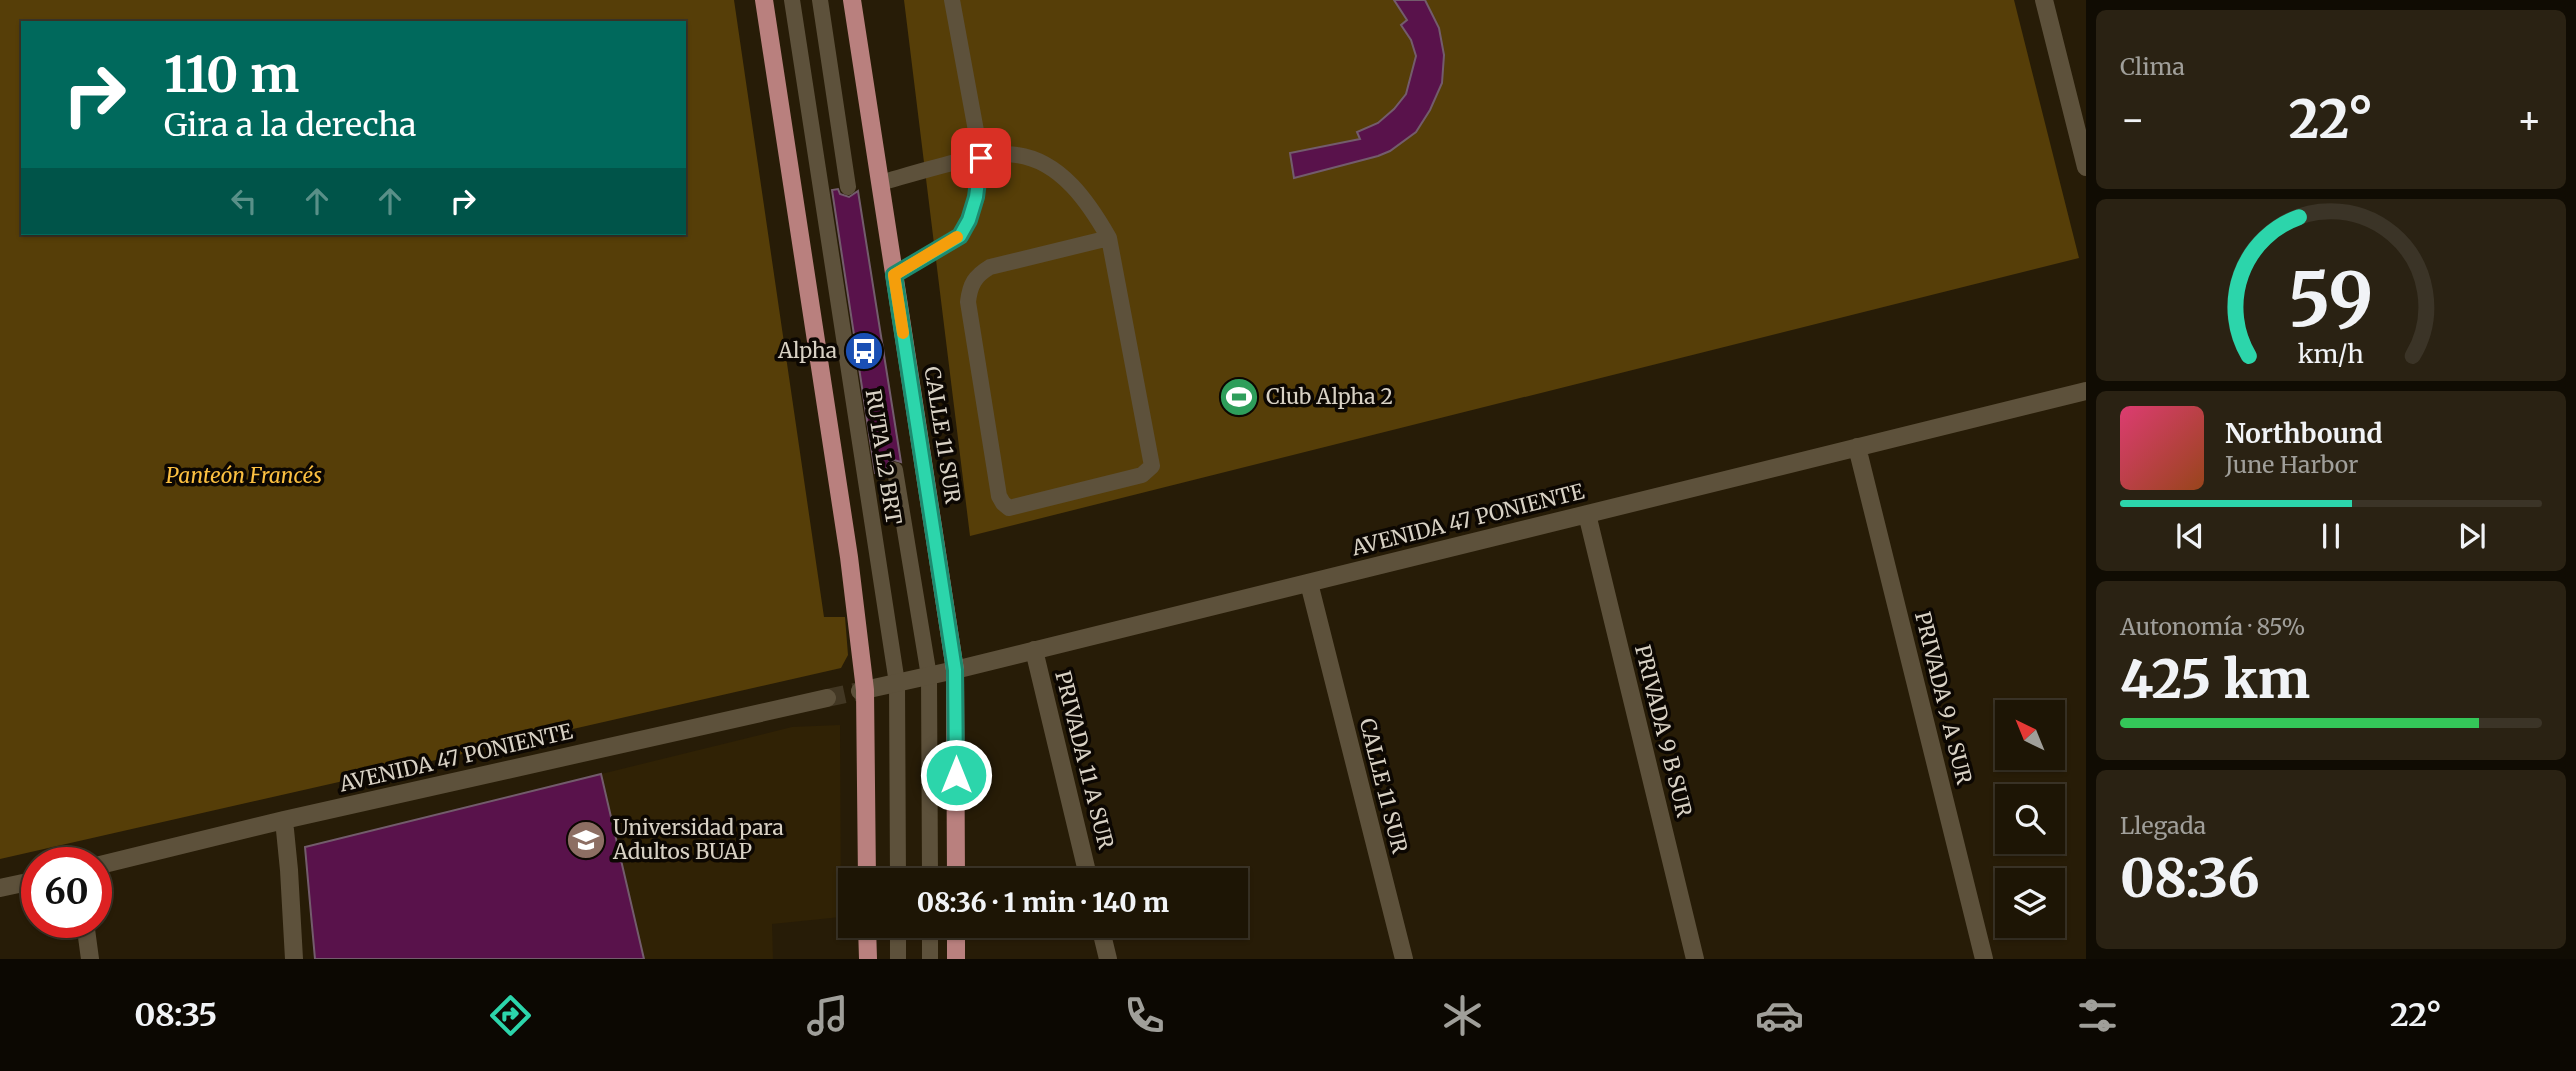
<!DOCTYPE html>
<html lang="es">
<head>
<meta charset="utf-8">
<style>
	:root { --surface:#1d1505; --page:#2a2213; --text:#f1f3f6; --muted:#a09f9a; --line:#3b3427; --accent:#2cd5ab }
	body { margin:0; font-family:Merriweather,serif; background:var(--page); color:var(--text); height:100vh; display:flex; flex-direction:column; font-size:26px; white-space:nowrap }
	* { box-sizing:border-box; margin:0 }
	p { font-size:23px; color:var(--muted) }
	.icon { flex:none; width:38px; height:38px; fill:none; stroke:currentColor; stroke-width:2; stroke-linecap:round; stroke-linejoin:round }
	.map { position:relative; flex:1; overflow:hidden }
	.sheet { display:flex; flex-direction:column; gap:10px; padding:10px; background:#100c03; width:490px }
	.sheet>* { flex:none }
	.top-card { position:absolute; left:21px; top:21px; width:665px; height:214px; border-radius:0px; box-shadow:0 2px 5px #0004,0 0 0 2px var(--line); background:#00695c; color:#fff; overflow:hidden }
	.needle { width:46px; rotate:317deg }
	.fabs { position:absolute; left:1995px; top:700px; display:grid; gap:14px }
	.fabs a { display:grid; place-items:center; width:70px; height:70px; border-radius:0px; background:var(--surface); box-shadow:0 2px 5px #0004,0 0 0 2px var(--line); font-size:35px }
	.speed { position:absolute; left:21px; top:847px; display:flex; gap:14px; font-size:35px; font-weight:700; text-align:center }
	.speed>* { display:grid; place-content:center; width:91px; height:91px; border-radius:50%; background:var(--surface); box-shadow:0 2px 5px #0004,0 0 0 2px var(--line); line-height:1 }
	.speed .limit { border:10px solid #d22; background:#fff; color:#111 }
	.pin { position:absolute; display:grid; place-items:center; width:60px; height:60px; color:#fff; margin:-30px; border-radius:14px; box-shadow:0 4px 10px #0006 }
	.me { position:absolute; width:77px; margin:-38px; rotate:0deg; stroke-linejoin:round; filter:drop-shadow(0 0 5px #0008) }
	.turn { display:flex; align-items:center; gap:24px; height:147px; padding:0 28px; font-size:32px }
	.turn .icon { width:91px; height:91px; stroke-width:2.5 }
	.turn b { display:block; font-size:49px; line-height:60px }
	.lanes { display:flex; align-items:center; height:66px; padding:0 28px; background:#0003; justify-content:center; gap:35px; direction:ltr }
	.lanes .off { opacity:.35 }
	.big { font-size:52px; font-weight:800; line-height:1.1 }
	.sheet .widget { flex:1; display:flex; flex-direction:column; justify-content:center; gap:10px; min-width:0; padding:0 24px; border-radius:10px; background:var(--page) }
	.sheet .dial { align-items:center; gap:0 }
	.dial svg { height:182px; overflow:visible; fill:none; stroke:var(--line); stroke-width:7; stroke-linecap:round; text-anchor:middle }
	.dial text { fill:var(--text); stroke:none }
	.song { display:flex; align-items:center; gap:21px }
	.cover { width:84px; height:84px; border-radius:10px; background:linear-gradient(135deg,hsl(340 70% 55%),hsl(20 70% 35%)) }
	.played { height:7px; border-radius:4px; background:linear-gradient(90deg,var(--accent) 55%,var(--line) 55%) }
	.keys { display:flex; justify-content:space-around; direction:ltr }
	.heat { display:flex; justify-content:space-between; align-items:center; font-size:38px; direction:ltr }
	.charge { height:10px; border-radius:5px; background:linear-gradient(90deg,#34c759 85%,var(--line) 0) }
	.trip { position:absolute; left:838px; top:868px; width:410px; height:70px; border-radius:0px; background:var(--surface); box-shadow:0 2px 5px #0004,0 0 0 2px var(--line); font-weight:800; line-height:70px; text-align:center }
	.tabs { display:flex; height:112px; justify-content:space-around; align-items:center; background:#0c0802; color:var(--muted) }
	.tabs .icon { width:49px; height:49px }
	.tabs .active { color:var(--accent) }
	.tabs b { font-size:32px; color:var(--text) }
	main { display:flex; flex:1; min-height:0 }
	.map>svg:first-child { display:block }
	.built { fill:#302205 }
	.green { fill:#563e08; fill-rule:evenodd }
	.building { fill:#59124b; stroke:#735c6c; stroke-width:2 }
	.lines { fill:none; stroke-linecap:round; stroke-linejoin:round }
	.street-tunnel { stroke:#423723; stroke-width:18; stroke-dasharray:18 9; stroke-linecap:butt }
	.lane { stroke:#5d513b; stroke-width:16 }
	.street { stroke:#5d513b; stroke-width:18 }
	.secondary { stroke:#5d513b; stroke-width:18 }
	.primary { stroke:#b9807e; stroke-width:18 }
	.route-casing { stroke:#1d8a6f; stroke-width:18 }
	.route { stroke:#2cd5ab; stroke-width:12 }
	.slow { stroke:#f59e0b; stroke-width:12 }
	.labels { text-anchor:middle; stroke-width:7; stroke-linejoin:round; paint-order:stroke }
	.poi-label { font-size:21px; fill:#d8d1c4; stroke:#0c0702; text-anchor:start }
	.street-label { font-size:21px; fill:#d8d1c4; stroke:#0c0702 }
	.park-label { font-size:21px; font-style:italic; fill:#fcc041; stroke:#0c0702 }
</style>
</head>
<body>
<main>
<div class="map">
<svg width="2086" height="959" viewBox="0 0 2086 959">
	<rect width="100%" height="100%" fill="#271c07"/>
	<path class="built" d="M840 725 841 917 772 924 773 959H315L305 847 792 727Z"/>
	<path class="green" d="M0 0H734L824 617H845L848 655 841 668 0 859ZM23 23H684V233H23Z
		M904 0H2014L2079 258 970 536Z"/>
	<path class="building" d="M1394 0H1425L1439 28 1444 55 1442 83 1430 110 1416 132 1390 151 1378 156 1294 178 1290 153 1360 139 1357 132 1378 123 1394 109 1406 94 1416 56 1411 40 1401 25 1407 20Z
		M838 189 840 194 849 197 858 191 901 462 894 460 889 462 885 472 875 473 832 190Z
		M601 774 644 959H315L305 847Z"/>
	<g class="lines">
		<path class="street-tunnel" d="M827 698 860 691"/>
		<path class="lane" d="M792 0 897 683 898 880
			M820 0 848 187
			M880 183C913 174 986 150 1017 155 1061 161 1089 203 1109 238L1152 466 1142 475 1009 508 1003 503 999 496 968 302C970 284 975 276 990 267L1109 238
			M894 275 960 236 969 220 976 197 981 158 952 0
			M895 470 929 676 930 880
			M898 926V959
			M930 926V959"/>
		<path class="street" d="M1857 447 1984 959
			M1587 514 1695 959
			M1309 583 1404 959
			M1034 650 1089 880
			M860 691 955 670 2086 391
			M284 820 289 870 294 959
			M96 866 284 820 827 698
			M0 888 37 880
			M85 922 90 959
			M1100 926 1108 959"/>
		<path class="secondary" d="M2044 0 2086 167"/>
		<path class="primary" d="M764 0 849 557 865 690 867 880
			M852 0 955 670 956 880
			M867 926 868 959
			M956 926V959"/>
	</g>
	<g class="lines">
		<g class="route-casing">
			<path id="route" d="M956 775 955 670 894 275 960 236 969 220 976 197 981 158"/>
		</g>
		<use href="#route" class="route"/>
		<path class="slow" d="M903 333 894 275 957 237"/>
	</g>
	<defs>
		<g id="bus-disc" transform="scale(2.0125)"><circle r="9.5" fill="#1a4fb4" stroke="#0c0702"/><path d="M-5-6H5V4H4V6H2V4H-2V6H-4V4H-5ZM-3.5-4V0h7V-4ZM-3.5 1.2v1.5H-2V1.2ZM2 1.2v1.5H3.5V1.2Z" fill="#fff"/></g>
		<g id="stadium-disc" transform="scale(2.0125)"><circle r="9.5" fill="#2e9e5b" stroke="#0c0702"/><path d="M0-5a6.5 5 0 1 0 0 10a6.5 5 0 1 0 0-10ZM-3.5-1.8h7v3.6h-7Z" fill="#fff"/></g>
		<g id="university-disc" transform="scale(2.0125)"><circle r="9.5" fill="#8d6e63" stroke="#0c0702"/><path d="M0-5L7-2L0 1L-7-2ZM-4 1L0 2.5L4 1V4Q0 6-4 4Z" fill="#fff"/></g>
	</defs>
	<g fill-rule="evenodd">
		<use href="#bus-disc" x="864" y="351"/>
		<use href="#stadium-disc" x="1239" y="397"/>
		<use href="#university-disc" x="586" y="840"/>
	</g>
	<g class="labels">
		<g class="poi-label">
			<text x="837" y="358" text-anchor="end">Alpha</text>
			<text x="1266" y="404">Club Alpha 2</text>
			<text x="613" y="835">Universidad para<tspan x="613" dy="24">Adultos BUAP</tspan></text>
		</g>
		<g class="street-label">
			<text transform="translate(942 435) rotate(81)" y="7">CALLE 11 SUR</text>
			<text transform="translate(883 457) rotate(81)" y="7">RUTA L2 BRT</text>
			<text transform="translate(1468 520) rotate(-14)" y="7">AVENIDA 47 PONIENTE</text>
			<text transform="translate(1943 698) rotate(76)" y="7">PRIVADA 9 A SUR</text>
			<text transform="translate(1663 731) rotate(76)" y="7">PRIVADA 9 B SUR</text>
			<text transform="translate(456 758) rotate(-13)" y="7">AVENIDA 47 PONIENTE</text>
			<text transform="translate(1084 760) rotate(76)" y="7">PRIVADA 11 A SUR</text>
			<text transform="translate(1383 786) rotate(76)" y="7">CALLE 11 SUR</text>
		</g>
		<g class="park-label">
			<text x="244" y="483">Panteón Francés</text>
		</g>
	</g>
</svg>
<div class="fabs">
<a><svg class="needle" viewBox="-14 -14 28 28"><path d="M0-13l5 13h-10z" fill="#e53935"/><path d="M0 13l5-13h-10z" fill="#a09f9a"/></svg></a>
<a><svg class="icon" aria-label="search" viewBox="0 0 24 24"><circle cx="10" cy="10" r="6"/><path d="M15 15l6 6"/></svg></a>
<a><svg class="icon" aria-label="layers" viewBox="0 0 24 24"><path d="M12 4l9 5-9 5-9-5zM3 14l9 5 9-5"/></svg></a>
</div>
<div class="speed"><div class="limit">60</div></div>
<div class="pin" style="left:981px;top:158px;background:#d93025"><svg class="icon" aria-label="arrive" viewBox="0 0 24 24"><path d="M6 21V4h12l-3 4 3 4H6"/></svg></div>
<svg class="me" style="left:956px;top:775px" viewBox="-20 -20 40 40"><circle r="17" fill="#2cd5ab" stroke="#fff" stroke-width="3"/><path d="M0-11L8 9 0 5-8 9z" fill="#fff"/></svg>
<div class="trip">08:36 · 1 min · 140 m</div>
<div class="top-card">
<div class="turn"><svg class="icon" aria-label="right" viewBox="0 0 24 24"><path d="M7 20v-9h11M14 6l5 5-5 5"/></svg><div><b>110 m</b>Gira a la derecha</div></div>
<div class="lanes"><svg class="icon off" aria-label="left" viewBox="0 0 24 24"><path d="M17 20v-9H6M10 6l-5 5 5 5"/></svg><svg class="icon off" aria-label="ahead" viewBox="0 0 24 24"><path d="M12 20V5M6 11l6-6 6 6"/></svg><svg class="icon off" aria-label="ahead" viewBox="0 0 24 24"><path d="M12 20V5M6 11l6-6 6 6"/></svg><svg class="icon" aria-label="right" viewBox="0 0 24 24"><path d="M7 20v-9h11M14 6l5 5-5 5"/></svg></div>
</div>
</div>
<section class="sheet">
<div class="widget"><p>Clima</p>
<div class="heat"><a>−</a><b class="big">22°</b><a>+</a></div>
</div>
<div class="widget dial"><svg viewBox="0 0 100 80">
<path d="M14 69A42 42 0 1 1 86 69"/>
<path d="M14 69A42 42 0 0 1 36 8" stroke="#2cd5ab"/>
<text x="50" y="56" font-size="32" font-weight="700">59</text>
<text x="50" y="72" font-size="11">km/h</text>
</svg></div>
<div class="widget">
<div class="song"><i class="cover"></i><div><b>Northbound</b><p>June Harbor</p></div></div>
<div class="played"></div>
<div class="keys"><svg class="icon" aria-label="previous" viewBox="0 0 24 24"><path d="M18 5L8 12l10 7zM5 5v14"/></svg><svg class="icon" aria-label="pause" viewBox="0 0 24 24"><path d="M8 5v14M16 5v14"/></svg><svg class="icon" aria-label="next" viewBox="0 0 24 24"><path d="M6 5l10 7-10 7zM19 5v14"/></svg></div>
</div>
<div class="widget"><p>Autonomía · 85%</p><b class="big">425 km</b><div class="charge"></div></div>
<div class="widget"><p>Llegada</p><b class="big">08:36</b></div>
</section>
</main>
<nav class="tabs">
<b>08:35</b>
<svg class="icon active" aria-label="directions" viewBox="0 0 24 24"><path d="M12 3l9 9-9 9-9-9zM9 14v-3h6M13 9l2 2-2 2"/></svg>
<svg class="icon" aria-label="music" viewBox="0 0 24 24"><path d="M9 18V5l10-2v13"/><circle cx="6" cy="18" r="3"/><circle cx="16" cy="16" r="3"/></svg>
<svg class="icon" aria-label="phone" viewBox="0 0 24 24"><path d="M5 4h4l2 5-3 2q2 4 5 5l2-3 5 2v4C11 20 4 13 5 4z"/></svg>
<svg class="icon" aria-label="climate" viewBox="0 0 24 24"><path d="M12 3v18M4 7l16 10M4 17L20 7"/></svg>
<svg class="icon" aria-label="car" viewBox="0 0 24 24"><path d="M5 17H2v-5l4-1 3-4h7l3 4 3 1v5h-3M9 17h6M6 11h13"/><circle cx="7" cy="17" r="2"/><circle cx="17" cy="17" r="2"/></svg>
<svg class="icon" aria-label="filters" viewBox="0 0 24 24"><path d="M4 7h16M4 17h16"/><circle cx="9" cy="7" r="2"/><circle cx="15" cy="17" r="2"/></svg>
<b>22°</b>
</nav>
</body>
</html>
